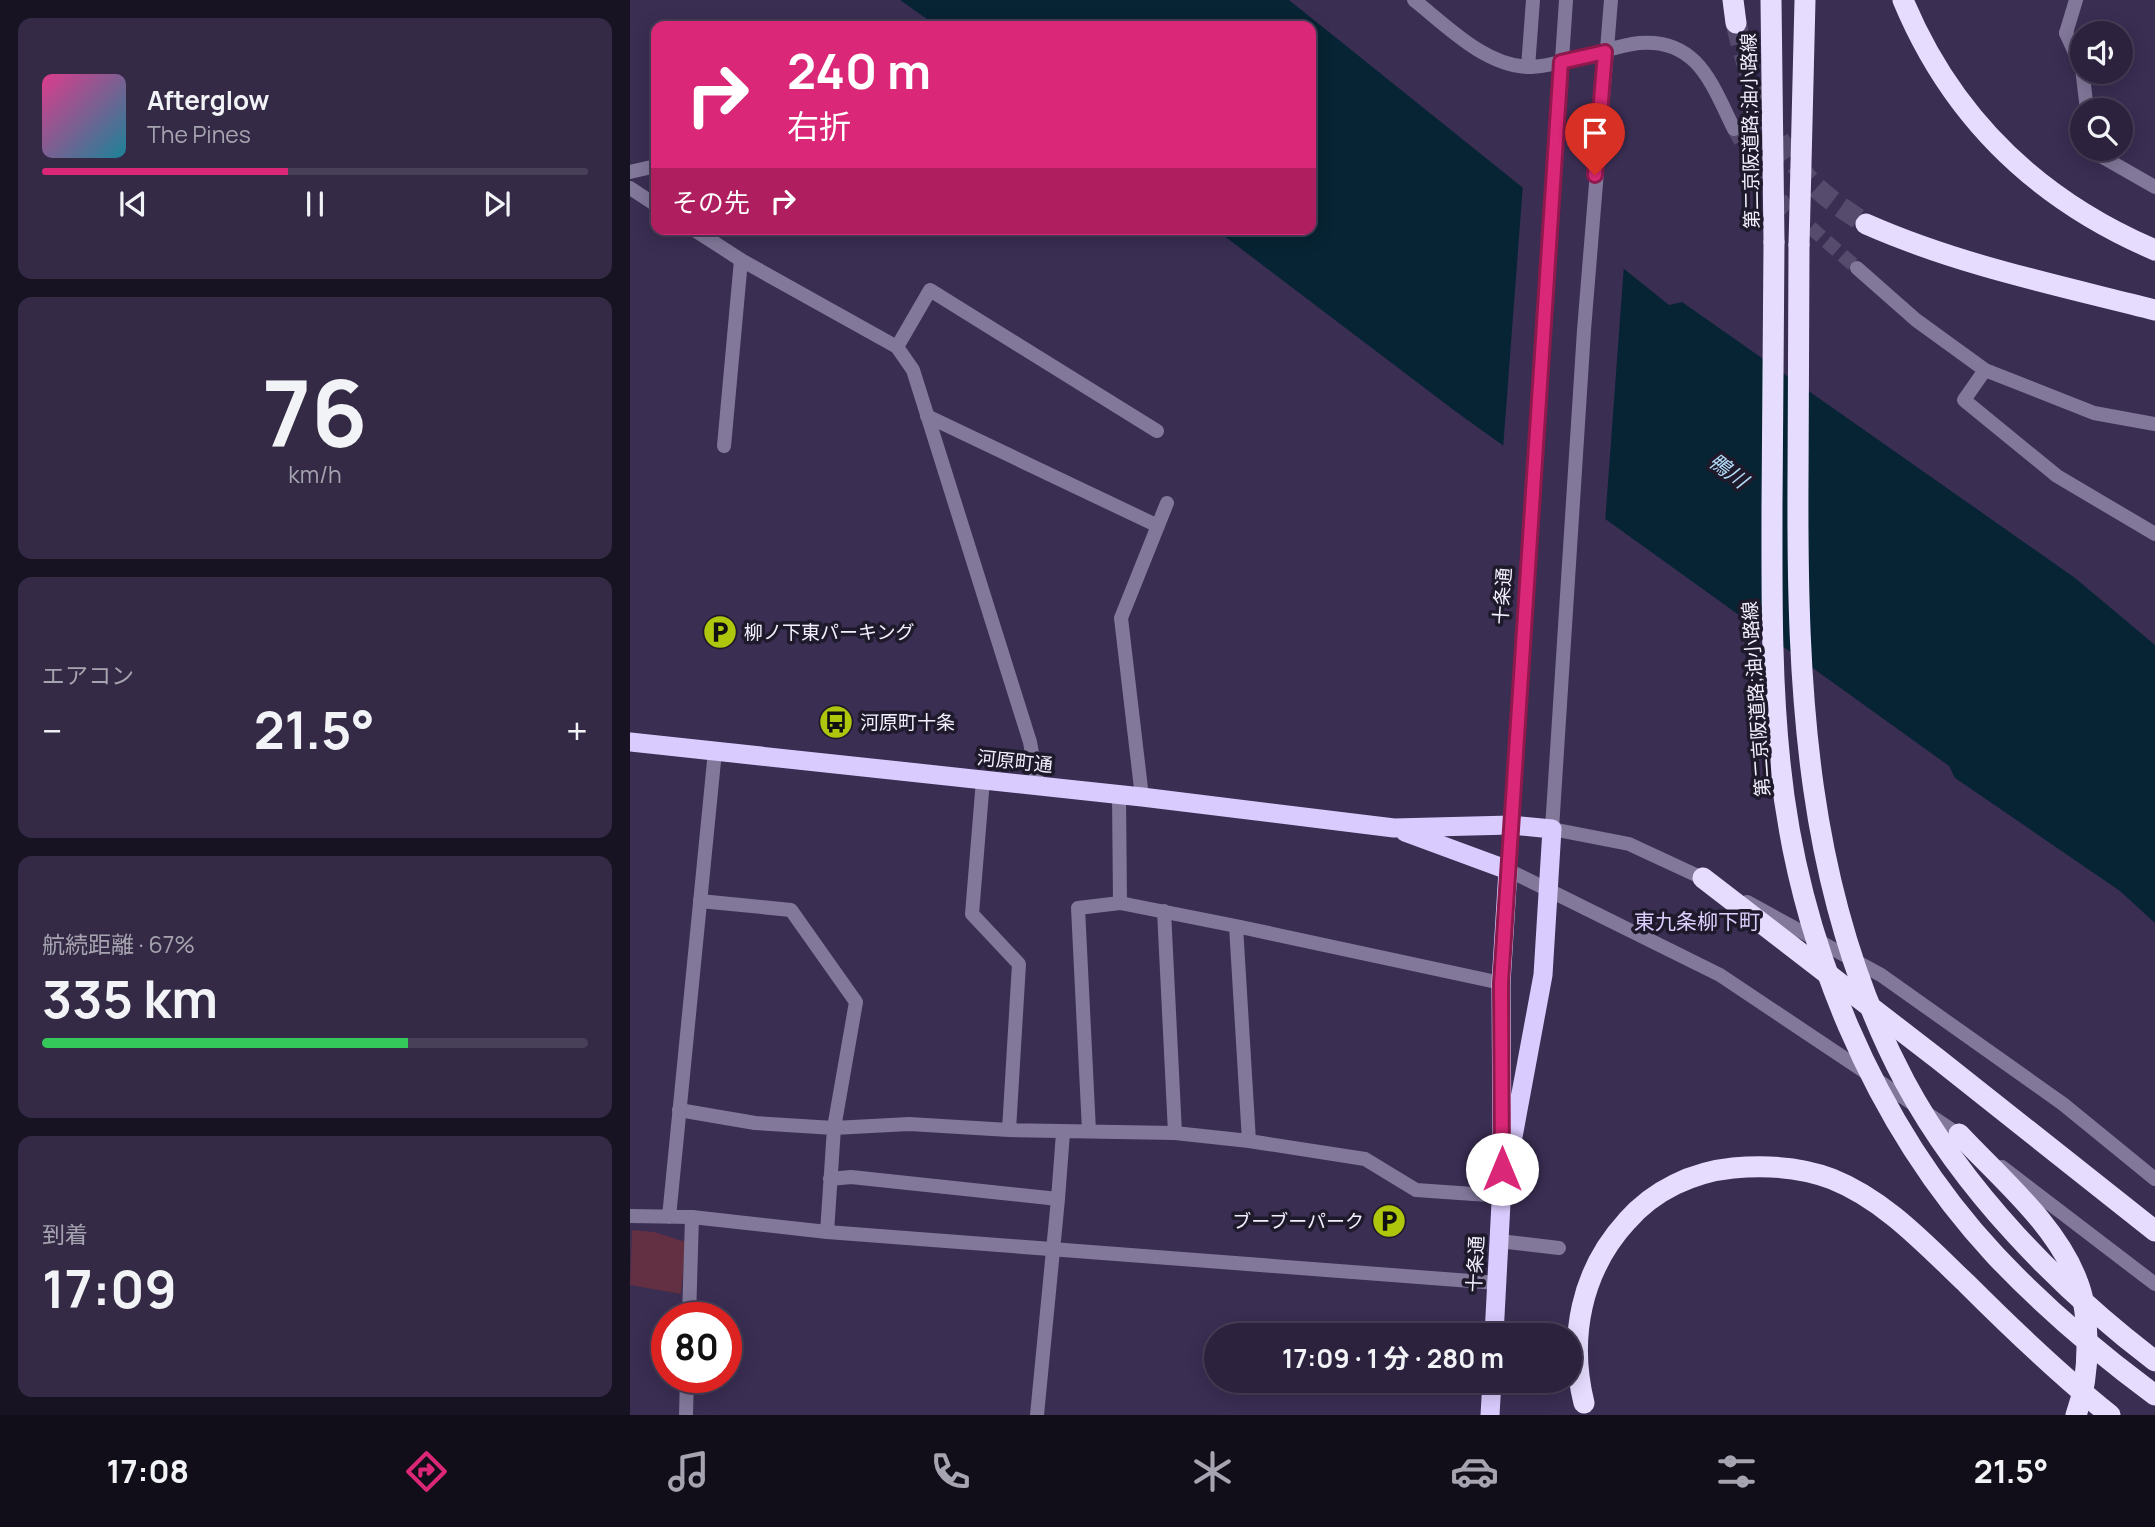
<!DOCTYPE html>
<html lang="ja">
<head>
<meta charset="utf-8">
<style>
	:root { --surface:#2c223e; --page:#342a45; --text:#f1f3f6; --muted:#a6a4b0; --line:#483f58; --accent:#db2777 }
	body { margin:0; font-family:Manrope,"Noto Sans JP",sans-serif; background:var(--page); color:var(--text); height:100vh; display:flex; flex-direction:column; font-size:26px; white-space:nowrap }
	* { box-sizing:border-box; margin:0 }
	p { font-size:23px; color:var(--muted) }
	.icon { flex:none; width:38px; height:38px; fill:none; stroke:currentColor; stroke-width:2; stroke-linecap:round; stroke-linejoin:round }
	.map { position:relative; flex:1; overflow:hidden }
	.panel { display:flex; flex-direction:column; gap:18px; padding:18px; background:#181322; width:630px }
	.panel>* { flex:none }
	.hud { position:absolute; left:21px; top:21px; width:665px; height:214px; border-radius:14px; box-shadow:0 4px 18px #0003,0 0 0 2px var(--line); background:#db2777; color:#fff; overflow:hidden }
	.buttons { position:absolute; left:1440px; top:21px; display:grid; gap:14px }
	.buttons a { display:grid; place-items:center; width:63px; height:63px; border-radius:50%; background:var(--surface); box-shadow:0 4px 18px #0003,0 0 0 2px var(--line); font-size:35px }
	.speed { position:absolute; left:21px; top:1302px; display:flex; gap:14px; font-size:35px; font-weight:700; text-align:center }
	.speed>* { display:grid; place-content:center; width:91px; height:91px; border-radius:50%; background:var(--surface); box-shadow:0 4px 18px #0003,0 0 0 2px var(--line); line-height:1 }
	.speed .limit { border:10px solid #d22; background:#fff; color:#111 }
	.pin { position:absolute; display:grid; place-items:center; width:60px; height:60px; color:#fff; margin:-72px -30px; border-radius:50% 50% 50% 0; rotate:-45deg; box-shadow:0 0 7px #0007 }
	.pin .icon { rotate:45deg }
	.me { position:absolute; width:77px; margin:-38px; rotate:0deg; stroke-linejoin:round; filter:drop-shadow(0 0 5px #0008) }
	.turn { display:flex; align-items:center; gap:24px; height:147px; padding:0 21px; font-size:32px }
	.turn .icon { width:91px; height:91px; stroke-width:2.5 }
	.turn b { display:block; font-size:49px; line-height:60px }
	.then { display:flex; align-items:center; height:66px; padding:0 21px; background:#0003; gap:14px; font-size:26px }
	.big { font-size:52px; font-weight:700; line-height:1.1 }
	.panel .tile { flex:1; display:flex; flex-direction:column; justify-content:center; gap:10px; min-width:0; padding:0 24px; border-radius:14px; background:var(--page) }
	.panel .dial { align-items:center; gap:0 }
	.dial b { font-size:91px; line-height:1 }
	.song { display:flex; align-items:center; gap:21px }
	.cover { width:84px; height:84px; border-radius:10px; background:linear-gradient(135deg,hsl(330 70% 55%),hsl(190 70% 35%)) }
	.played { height:7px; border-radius:4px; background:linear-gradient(90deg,var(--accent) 45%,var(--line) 45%) }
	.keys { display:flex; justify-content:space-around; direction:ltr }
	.heat { display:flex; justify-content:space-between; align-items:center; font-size:38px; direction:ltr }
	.charge { height:10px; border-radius:5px; background:linear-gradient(90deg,#34c759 67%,var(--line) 0) }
	.trip { position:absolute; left:574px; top:1323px; width:378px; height:70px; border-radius:35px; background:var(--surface); box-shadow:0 4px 18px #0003,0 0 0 2px var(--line); font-weight:700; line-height:70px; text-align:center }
	.menu { display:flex; height:112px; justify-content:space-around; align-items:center; background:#120e19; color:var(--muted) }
	.menu .icon { width:49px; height:49px }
	.menu .active { color:var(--accent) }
	.menu b { font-size:32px; color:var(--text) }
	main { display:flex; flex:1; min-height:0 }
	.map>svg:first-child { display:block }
	.green { fill:#632f42 }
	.water { fill:#072434 }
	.pier { fill:#3a2e53 }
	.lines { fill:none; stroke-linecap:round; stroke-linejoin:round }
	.minor-tunnel { stroke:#564b6d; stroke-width:14; stroke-dasharray:14 7; stroke-linecap:butt }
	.motorway-tunnel { stroke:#564b6d; stroke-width:21; stroke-dasharray:21 10; stroke-linecap:butt }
	.service { stroke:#82789a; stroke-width:14 }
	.minor { stroke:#82789a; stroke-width:14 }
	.tertiary { stroke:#82789a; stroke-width:14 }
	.trunk { stroke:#dacbfe; stroke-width:19 }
	.motorway { stroke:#e6ddfe; stroke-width:21 }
	.motorway-bridge { stroke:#e6ddfe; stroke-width:21 }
	.route-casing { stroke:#8e194d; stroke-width:18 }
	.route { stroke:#db2777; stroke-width:12 }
	.labels { text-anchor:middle; stroke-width:7; stroke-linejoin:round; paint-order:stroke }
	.street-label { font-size:19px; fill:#f3effe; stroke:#1f1a2b }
	.poi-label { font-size:19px; fill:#f3effe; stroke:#1f1a2b; text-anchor:start }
	.water-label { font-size:21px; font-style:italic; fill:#b2dbf7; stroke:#1f1a2b }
	.neighbourhood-label { font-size:21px; fill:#dccffe; stroke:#1f1a2b }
</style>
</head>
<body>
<main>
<section class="panel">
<div class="tile">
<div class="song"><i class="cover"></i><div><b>Afterglow</b><p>The Pines</p></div></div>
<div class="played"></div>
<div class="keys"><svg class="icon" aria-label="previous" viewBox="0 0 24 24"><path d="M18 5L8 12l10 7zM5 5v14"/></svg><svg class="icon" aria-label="pause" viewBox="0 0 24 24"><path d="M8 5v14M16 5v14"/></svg><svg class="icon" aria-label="next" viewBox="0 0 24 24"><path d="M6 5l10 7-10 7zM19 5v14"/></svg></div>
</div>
<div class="tile dial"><b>76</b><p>km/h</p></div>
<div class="tile"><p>エアコン</p>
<div class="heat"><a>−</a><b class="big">21.5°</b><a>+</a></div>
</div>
<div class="tile"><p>航続距離 · 67%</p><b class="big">335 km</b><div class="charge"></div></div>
<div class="tile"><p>到着</p><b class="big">17:09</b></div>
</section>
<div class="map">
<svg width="1525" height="1415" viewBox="0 0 1525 1415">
	<rect width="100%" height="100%" fill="#3a2e53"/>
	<path class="green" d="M2 1230 24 1232 56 1242 51 1294 0 1285Z"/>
	<path class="water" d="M270 0H659L1039 305 1052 302 1445 578 1525 645V923L1490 891 1325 778 1319 766 825 411 585 229H681V26H307Z"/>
	<path class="pier" d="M893 184 994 265 975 523 873 449Z"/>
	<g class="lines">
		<path class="minor-tunnel" d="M1104 129 1123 164 1156 206 1227 268"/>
		<path class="motorway-tunnel" d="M1106 23C1119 78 1138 135 1177 178 1194 197 1215 210 1236 224"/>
		<path class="service" d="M1436 33 1452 68 1457 110
			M1467 149 1469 155 1525 187
			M0 172 26 166
			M267 347 300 290 527 431
			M297 416 528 526
			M94 446 111 260
			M353 780 342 914 389 964 379 1130 545 1133 619 1141 735 1159 786 1190 872 1196
			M489 795 490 903
			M512 797 491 618 537 503
			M70 901 161 910 226 1002 204 1128 197 1232
			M534 911 545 1133
			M606 926 619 1141
			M49 1110 125 1123 204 1128 279 1124 379 1130
			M459 1131 448 908 490 903 606 926 871 983
			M200 1179 221 1177 428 1199
			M869 1241 929 1248
			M59 1318 62 1217
			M56 1415 57 1377
			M407 1415 428 1199 433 1133"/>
		<path class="minor" d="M784 0C817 26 854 65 898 67 916 67 935 61 951 57 970 53 990 45 1009 43 1068 38 1082 85 1104 129
			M1436 33 1446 0
			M898 67 903 0
			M0 188 26 205
			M63 229 111 260 267 347 283 370 400 742 408 786
			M1227 268 1286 320 1355 370 1464 413 1525 424
			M1355 370 1334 400 1427 476 1525 534
			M0 1216 62 1217 197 1232 867 1283
			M39 1217 85 751"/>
		<path class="tertiary" d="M936 0 878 870 1090 975 1334 1138
			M981 0 954 330 922 829 999 844 1081 882
			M1117 902 1251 975 1433 1104 1525 1179
			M1372 1167 1525 1284"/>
		<path class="trunk" d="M0 742 512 797 764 828 881 825 922 829 913 975 872 1196
			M775 832 878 870 871 983 872 1150
			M864 1335 872 1184
			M860 1415 862 1381"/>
		<path class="motorway" d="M1103 0 1106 23
			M1141 0 1144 242
			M1273 0C1322 118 1408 200 1525 250
			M1236 224C1329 265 1427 285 1525 310
			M1169 245 1175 0
			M1073 878 1308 1059 1525 1231
			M1329 1134C1370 1178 1428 1226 1448 1283 1456 1303 1457 1326 1457 1347 1457 1370 1454 1393 1446 1415"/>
		<path class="motorway-bridge" d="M1144 242C1144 330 1143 418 1142 506 1142 592 1141 678 1150 763 1168 941 1243 1124 1365 1255 1414 1307 1468 1353 1525 1395
			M1169 245C1169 324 1169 402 1168 480 1167 688 1175 894 1275 1082 1333 1190 1428 1287 1525 1361
			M954 1403C938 1338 951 1271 997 1221 1024 1190 1063 1172 1103 1168 1137 1165 1171 1167 1202 1179 1255 1200 1296 1245 1336 1283 1382 1329 1429 1374 1480 1415"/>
	</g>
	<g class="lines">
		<g class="route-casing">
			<path id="route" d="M872 1169 871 983 931 62 975 52 965 175"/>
		</g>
		<use href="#route" class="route"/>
	</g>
	<defs>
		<g id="parking-disc" transform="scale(1.75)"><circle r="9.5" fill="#aec60b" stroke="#1f1a2b"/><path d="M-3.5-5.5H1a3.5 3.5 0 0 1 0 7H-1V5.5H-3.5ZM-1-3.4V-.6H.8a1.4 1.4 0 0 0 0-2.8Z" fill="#111"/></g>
		<g id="bus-disc" transform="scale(1.75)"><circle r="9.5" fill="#aec60b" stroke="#1f1a2b"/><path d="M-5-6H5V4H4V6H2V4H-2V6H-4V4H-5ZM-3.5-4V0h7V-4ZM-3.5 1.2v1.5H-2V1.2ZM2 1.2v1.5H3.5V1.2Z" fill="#111"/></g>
	</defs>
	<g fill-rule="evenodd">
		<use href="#parking-disc" x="90" y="632"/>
		<use href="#bus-disc" x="206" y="722"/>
		<use href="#parking-disc" x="759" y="1221"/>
	</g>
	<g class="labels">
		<g class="street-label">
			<text transform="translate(1120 131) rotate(-91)" y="7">第二京阪道路;油小路線</text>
			<text transform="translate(872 596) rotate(-86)" y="7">十条通</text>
			<text transform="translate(1126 699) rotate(-94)" y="7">第二京阪道路;油小路線</text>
			<text transform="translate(385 761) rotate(6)" y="7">河原町通</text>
			<text transform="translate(845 1264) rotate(-87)" y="7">十条通</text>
		</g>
		<g class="poi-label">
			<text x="114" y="639">柳ノ下東パーキング</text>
			<text x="230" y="729">河原町十条</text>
			<text x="734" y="1228" text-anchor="end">ブーブーパーク</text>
		</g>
		<g class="water-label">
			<text transform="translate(1098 471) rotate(37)" y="7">鴨川</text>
		</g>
		<g class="neighbourhood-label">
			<text x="1067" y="929">東九条柳下町</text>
		</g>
	</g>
</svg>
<div class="buttons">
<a><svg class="icon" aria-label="sound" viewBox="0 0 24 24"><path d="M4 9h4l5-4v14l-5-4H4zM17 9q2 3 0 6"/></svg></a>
<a><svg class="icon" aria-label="search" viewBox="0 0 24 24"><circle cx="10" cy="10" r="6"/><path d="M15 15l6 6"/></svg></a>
</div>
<div class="speed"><div class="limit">80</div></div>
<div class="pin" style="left:965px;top:175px;background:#d93025"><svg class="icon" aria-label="arrive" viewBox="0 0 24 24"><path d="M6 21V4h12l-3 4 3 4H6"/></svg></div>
<svg class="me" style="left:872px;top:1169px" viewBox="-20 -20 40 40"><circle r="19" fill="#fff"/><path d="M0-13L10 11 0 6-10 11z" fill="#db2777"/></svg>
<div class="trip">17:09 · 1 分 · 280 m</div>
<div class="hud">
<div class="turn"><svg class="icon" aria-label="right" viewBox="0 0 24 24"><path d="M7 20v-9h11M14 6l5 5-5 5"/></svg><div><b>240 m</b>右折</div></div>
<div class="then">その先<svg class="icon" aria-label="right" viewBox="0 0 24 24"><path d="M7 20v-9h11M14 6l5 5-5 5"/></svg></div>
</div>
</div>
</main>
<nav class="menu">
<b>17:08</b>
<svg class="icon active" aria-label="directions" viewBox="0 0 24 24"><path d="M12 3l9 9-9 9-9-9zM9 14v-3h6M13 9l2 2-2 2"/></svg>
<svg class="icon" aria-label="music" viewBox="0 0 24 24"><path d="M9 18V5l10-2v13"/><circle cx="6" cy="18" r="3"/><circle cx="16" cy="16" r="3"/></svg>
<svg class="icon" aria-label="phone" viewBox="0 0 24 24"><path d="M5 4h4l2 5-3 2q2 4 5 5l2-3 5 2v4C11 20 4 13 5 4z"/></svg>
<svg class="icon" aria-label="climate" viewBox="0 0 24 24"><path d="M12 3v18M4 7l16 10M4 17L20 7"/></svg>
<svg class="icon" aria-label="car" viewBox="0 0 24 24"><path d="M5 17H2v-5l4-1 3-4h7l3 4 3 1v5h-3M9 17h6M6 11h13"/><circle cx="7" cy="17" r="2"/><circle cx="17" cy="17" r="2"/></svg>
<svg class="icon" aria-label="filters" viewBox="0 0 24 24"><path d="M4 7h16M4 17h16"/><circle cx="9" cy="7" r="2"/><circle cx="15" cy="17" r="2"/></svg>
<b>21.5°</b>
</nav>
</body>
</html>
